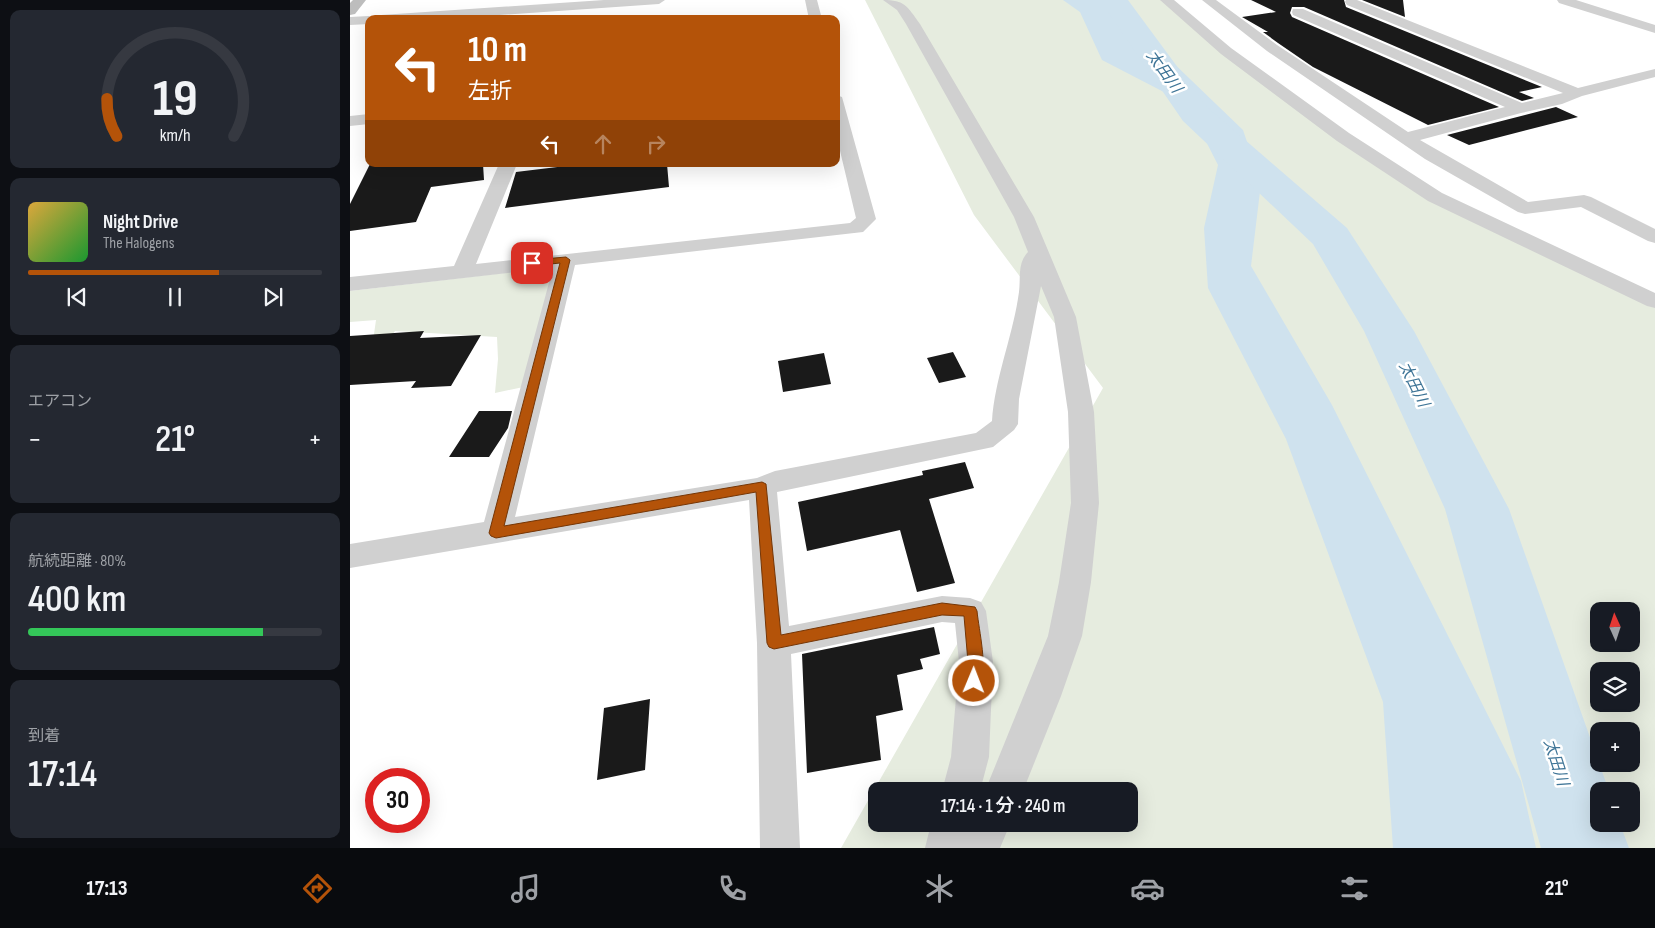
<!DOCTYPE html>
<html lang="ja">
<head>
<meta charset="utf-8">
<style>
	:root { --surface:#171b24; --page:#242831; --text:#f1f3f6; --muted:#9ea1a6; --line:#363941; --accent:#b45309 }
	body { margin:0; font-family:"Sofia Sans Condensed","Noto Sans JP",sans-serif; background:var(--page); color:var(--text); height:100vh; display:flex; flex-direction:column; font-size:19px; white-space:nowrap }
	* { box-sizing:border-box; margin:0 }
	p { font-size:16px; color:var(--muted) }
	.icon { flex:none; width:28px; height:28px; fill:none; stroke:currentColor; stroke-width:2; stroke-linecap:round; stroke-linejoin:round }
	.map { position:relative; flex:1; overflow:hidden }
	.sheet { display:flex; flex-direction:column; gap:10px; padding:10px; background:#0d0f14; width:350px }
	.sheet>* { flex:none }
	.hud { position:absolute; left:15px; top:15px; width:475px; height:152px; border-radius:10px; box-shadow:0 5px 20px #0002; background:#b45309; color:#fff; overflow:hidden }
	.needle { width:32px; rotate:357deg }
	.controls { position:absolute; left:1240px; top:602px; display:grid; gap:10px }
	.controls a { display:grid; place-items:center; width:50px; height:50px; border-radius:10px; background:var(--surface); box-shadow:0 5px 20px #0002; font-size:25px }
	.speed { position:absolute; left:15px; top:768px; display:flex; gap:10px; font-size:25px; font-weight:700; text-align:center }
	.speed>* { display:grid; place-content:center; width:65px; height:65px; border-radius:50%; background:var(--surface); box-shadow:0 5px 20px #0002; line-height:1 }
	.speed .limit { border:8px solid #d22; background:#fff; color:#111 }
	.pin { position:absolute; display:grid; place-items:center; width:42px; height:42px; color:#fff; margin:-21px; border-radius:10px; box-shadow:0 2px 8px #0006 }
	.me { position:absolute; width:55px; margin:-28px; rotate:1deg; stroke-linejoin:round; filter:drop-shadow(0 0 4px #0008) }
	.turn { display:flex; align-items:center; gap:18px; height:105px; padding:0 20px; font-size:22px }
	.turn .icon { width:65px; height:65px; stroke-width:2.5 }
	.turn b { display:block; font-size:35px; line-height:42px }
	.lanes { display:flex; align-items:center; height:48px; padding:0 20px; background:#0003; justify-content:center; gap:25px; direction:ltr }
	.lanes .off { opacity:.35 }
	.big { font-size:38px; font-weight:600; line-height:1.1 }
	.sheet .widget { flex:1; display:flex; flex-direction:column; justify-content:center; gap:8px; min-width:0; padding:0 18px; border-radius:10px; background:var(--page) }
	.sheet .dial { align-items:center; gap:0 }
	.dial svg { height:130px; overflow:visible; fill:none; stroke:var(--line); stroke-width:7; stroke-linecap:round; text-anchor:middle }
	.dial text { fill:var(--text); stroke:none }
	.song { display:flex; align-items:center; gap:15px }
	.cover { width:60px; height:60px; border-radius:8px; background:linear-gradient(135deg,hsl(40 70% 55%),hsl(130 70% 35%)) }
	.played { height:5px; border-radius:2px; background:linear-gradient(90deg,var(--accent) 65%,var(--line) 65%) }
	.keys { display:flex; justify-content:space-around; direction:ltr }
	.heat { display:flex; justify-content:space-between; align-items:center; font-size:28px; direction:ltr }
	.charge { height:8px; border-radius:4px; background:linear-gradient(90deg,#34c759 80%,var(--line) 0) }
	.trip { position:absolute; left:518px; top:782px; width:270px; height:50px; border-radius:10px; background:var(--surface); box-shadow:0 5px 20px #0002; font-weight:600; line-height:50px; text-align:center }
	.dock { display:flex; height:80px; justify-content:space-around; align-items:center; background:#090b0e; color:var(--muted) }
	.dock .icon { width:35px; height:35px }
	.dock .selected { color:var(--accent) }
	.dock b { font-size:22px; color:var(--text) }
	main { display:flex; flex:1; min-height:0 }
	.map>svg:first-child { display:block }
	.green { fill:#e6ecdf; fill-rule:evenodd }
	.water { fill:#cfe2ee }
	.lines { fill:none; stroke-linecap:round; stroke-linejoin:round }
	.river { fill:#cfe2ee; fill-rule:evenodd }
	.building { fill:#1a1a1a }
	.street { fill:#d0d0d0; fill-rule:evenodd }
	.secondary { fill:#bdbdbd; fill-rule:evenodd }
	.route { fill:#b45309; stroke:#753606 }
	.labels { text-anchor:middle; stroke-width:5; stroke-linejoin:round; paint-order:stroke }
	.water-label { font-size:16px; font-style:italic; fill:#3f7597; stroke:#fff }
</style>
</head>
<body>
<main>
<section class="sheet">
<div class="widget dial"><svg viewBox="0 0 100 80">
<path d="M14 69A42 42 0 1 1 86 69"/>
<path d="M14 69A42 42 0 0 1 8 46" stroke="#b45309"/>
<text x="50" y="56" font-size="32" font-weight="700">19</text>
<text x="50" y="72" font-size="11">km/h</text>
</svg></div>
<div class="widget">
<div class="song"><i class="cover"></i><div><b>Night Drive</b><p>The Halogens</p></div></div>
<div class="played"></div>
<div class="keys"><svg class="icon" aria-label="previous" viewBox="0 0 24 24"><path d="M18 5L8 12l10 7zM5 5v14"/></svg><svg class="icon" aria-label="pause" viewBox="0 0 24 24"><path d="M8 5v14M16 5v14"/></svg><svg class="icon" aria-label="next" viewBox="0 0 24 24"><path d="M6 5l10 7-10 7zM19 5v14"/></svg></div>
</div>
<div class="widget"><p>エアコン</p>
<div class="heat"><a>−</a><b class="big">21°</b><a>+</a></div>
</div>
<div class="widget"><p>航続距離 · 80%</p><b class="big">400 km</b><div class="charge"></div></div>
<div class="widget"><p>到着</p><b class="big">17:14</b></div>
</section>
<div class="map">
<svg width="1305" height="848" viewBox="0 0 1305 848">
	<rect width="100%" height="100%" fill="#fff"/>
	<path class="green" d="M515 0H816L961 113 1103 206 1305 304V848H491L753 388 624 215ZM1249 611H1281V644H1249ZM1249 671H1281V704H1249ZM1249 731H1281V764H1249ZM526 791H779V824H526ZM1249 791H1281V824H1249Z
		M204 267 183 385 145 393 148 359 147 337 45 331 37 343 23 341 26 320 0 322V291Z"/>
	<path class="water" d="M713 0H748L814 54 893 130 911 183 901 266 982 405 1171 781 1186 848H1043L1033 702 936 439 858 288 854 228 868 165 837 104 752 60 730 12Z"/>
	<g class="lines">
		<path class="river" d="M746 0H778L857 107 997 228 1064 331 1159 509 1259 791H1249V824H1270L1279 848H1191L1095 509 1014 331 963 244 833 121 758 12Z"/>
	</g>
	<path class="building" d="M901 0H994L996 7 1192 87 1169 92 1184 98 1172 101 954 7H942L940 13 942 17 1149 107 1078 125 963 67 928 43 913 32H918L892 17 926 12Z
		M1012 0H1053L1055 17Z
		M1206 107 1228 117 1119 145 1097 135Z
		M20 164H133L134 180 81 187 66 222 0 231V204Z
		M232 164H317L319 187 155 208 166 172Z
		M74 331 70 338 131 335 101 386 61 388 66 381 0 385V336Z
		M603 352 616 377 589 383 577 358Z
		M474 353 481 384 433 392 428 361Z
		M129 411H162L158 428 139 457H99Z
		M615 462 624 488 579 499 605 583 567 592 550 530 457 551 448 502 573 475 572 471Z
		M584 627 590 654 570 659 573 669 547 675 553 710 526 716 531 760 457 773 452 654Z
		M300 699 295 770 247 780 254 708Z"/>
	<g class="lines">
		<path class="street" d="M254 0H315L309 4 91 19H25L31 15Z
			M455 0H467L472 19H459Z
			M533 0C555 0 557 6 570 24L684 217 726 317 744 412 749 503 741 582 732 636 711 696 673 791H635L698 636 709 582 721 503 718 412 704 317 691 286 669 399 668 424 664 430 643 447 427 492 439 626 592 596 620 598 631 602 636 611 643 662 639 757 630 791H592L601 757 609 662 605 623 592 622 441 654 450 848H410L407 643 399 500 0 568V544L134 522 203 268 0 291V277L104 266 149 164H167L126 264 500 223 506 218 486 134V95L492 97 526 219 513 232 225 265 165 517 407 478 425 471 626 433 642 421C645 377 663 336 669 292 671 278 667 263 678 252L664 217 556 24 547 10Z
			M810 0H824L881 48 999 133 1092 193 1305 293V308L1297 306 1078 201 987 141 871 54Z
			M852 0H866L927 45 1058 132 1155 107 943 15 942 12 943 9H953L1172 103 1213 93 997 5 995 2 996 0H1007L1228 88 1305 69V77L1232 96 1212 104 1171 113 1070 140 1178 202 1234 195 1241 197 1305 229V243L1298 241 1231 207 1175 214 1168 212 1075 159 917 51Z
			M1207 0H1226L1305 25V33L1209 3Z
			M19 16 25 19H19V24L0 25V17Z
			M19 114V124L0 126V116Z
			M581 824H660L650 848H575Z"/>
		<path class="secondary" d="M3 0H16L5 14 0 15V3Z"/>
	</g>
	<path class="route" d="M216 257 220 260 154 526 412 482 416 484 431 635 592 603 625 607 627 611C629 631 638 668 630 686L624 688 619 686 617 681 618 662 614 616 592 615 424 649 419 647 417 643 406 492 146 538 141 536 139 533 210 263 182 266 177 263 182 260Z"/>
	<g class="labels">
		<g class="water-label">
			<text transform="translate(815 71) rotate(54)" y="6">太田川</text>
			<text transform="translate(1065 384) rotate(64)" y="6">太田川</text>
			<text transform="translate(1207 762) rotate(72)" y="6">太田川</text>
		</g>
	</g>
</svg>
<div class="controls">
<a><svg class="needle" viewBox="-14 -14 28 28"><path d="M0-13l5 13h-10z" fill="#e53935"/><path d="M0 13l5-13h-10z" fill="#9ea1a6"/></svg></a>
<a><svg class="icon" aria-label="layers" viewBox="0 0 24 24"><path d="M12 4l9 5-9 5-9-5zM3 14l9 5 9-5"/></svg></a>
<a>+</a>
<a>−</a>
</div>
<div class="speed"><div class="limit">30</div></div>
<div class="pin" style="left:182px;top:263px;background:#d93025"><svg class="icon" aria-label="arrive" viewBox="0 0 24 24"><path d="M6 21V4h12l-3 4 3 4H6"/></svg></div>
<svg class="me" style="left:624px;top:681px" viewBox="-20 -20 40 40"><circle r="17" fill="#b45309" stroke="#fff" stroke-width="3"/><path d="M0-11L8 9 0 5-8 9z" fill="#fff"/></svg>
<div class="trip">17:14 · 1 分 · 240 m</div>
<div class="hud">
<div class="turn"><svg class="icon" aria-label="left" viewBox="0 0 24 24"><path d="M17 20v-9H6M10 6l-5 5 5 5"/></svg><div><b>10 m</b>左折</div></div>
<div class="lanes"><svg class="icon" aria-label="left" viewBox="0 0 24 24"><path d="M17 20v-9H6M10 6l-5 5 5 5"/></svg><svg class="icon off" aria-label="ahead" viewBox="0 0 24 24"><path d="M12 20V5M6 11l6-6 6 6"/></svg><svg class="icon off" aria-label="right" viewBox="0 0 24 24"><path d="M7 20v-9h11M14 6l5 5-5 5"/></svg></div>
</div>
</div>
</main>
<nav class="dock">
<b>17:13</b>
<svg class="icon selected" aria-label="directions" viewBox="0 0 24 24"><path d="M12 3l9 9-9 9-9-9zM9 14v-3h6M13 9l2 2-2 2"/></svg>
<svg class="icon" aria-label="music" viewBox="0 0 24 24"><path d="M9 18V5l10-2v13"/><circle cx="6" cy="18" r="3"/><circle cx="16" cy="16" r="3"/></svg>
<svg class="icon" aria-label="phone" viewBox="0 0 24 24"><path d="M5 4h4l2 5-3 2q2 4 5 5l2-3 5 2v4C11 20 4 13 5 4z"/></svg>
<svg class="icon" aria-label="climate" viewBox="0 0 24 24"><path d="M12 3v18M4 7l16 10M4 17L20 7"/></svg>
<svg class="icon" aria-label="car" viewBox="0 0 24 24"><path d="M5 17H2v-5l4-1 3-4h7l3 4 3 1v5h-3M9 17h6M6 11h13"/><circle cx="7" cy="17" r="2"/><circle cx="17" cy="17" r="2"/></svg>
<svg class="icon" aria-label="filters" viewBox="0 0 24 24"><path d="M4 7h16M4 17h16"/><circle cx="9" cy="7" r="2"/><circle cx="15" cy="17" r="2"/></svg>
<b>21°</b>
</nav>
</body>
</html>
